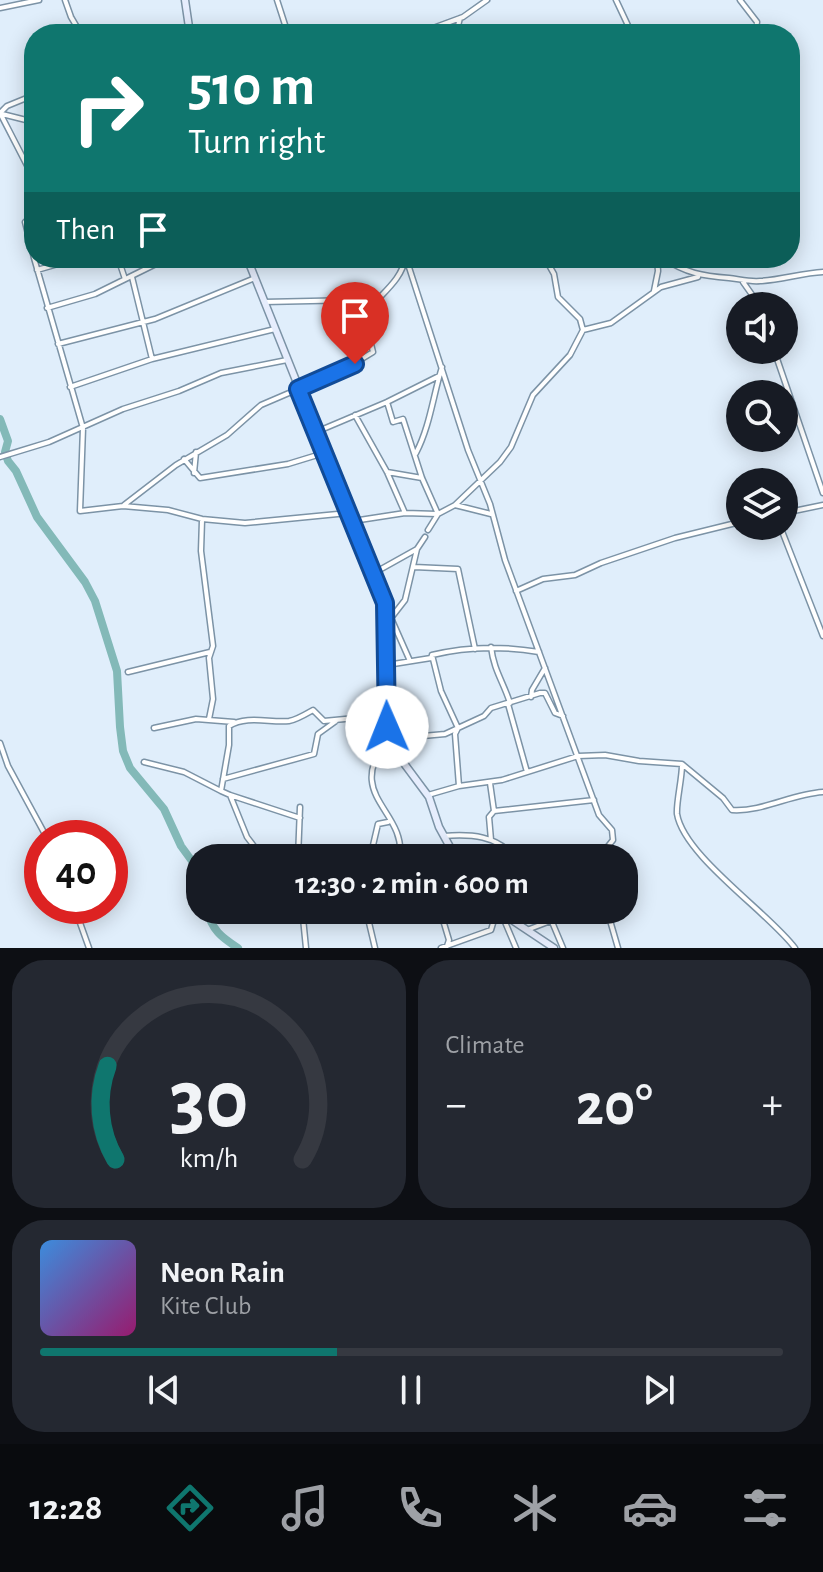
<!DOCTYPE html>
<html lang="en">
<head>
<meta charset="utf-8">
<style>
	:root { --surface:#171b24; --page:#242831; --text:#f1f3f6; --muted:#9ea1a6; --line:#363941; --accent:#0f766e }
	body { margin:0; font-family:"Alegreya Sans",sans-serif; background:var(--page); color:var(--text); height:100vh; display:flex; flex-direction:column; font-size:30px; white-space:nowrap }
	* { box-sizing:border-box; margin:0 }
	p { font-size:26px; color:var(--muted) }
	.icon { flex:none; width:44px; height:44px; fill:none; stroke:currentColor; stroke-width:2; stroke-linecap:round; stroke-linejoin:round }
	.map { position:relative; height:948px; overflow:hidden }
	.panel { display:flex; flex-direction:column; gap:12px; padding:12px; background:#0d0f14; flex:1 }
	.panel>* { flex:none }
	.hud { position:absolute; left:24px; top:24px; width:776px; height:244px; border-radius:32px; box-shadow:0 4px 20px #0003; background:#0f766e; color:#fff; overflow:hidden }
	.tools { position:absolute; left:726px; top:292px; display:grid; gap:16px }
	.tools a { display:grid; place-items:center; width:72px; height:72px; border-radius:50%; background:var(--surface); box-shadow:0 4px 20px #0003; font-size:40px }
	.speed { position:absolute; left:24px; top:820px; display:flex; gap:16px; font-size:40px; font-weight:700; text-align:center }
	.speed>* { display:grid; place-content:center; width:104px; height:104px; border-radius:50%; background:var(--surface); box-shadow:0 4px 20px #0003; line-height:1 }
	.speed .limit { border:12px solid #d22; background:#fff; color:#111 }
	.pin { position:absolute; display:grid; place-items:center; width:68px; height:68px; color:#fff; margin:-82px -34px; border-radius:50% 50% 50% 0; rotate:-45deg; box-shadow:0 0 8px #0007 }
	.pin .icon { rotate:45deg }
	.me { position:absolute; width:88px; margin:-44px; rotate:359deg; stroke-linejoin:round; filter:drop-shadow(0 0 6px #0008) }
	.turn { display:flex; align-items:center; gap:28px; height:168px; padding:0 32px; font-size:36px }
	.turn .icon { width:104px; height:104px; stroke-width:2.5 }
	.turn b { display:block; font-size:56px; line-height:68px }
	.then { display:flex; align-items:center; height:76px; padding:0 32px; background:#0003; gap:16px; font-size:30px }
	.big { font-size:60px; font-weight:600; line-height:1.1 }
	.panel .card { flex:1; display:flex; flex-direction:column; justify-content:center; gap:12px; min-width:0; padding:0 28px; border-radius:32px; background:var(--page) }
	.panel .dial { align-items:center; gap:0 }
	.dial svg { height:208px; overflow:visible; fill:none; stroke:var(--line); stroke-width:7; stroke-linecap:round; text-anchor:middle }
	.dial text { fill:var(--text); stroke:none }
	.song { display:flex; align-items:center; gap:24px }
	.cover { width:96px; height:96px; border-radius:12px; background:linear-gradient(135deg,hsl(210 70% 55%),hsl(320 70% 35%)) }
	.played { height:8px; border-radius:4px; background:linear-gradient(90deg,var(--accent) 40%,var(--line) 40%) }
	.keys { display:flex; justify-content:space-around; direction:ltr }
	.heat { display:flex; justify-content:space-between; align-items:center; font-size:44px; direction:ltr }
	.panel .tiles { flex:1; display:grid; gap:12px; grid-template-columns:1fr 1fr }
	.card:last-child { grid-column:span 2 }
	.trip { position:absolute; left:186px; top:844px; width:452px; height:80px; border-radius:32px; background:var(--surface); box-shadow:0 4px 20px #0003; font-weight:600; line-height:80px; text-align:center }
	.tab-bar { display:flex; height:128px; justify-content:space-around; align-items:center; background:#090b0e; color:var(--muted) }
	.tab-bar .icon { width:56px; height:56px }
	.tab-bar .current { color:var(--accent) }
	.tab-bar b { font-size:36px; color:var(--text) }
	.map>svg:first-child { display:block }
	.lines { fill:none; stroke-linecap:round; stroke-linejoin:round }
	.river { stroke:#83b9b8; stroke-width:8 }
	.street-casing { stroke:#7c93a6; stroke-width:7 }
	.secondary-casing { stroke:#7c93a6; stroke-width:9 }
	.street { stroke:#fff; stroke-width:4 }
	.secondary { stroke:#e6edfd; stroke-width:6 }
	.route-casing { stroke:#114b97; stroke-width:20 }
	.route { stroke:#1a73e8; stroke-width:14 }
</style>
</head>
<body>
<div class="map">
<svg width="823" height="948" viewBox="0 0 823 948">
	<rect width="100%" height="100%" fill="#e0eefb"/>
	<g class="lines">
		<path class="river" d="M0 419 8 441 5 452 8 461 16 471 37 517 85 582 95 601 117 671 120 727 123 751 130 768 164 809 181 846 200 872
			M207 910C212 930 221 937 238 948"/>
		<g class="street-casing">
			<path id="street" d="M65 0 71 17 81 34
				M277 0 288 34
				M616 0 632 34
				M740 0 757 22 755 34
				M0 8 39 0
				M417 34 463 17 487 0
				M456 34 460 18
				M0 113 34 179
				M0 113 7 106 34 95
				M2 114 34 122
				M34 214 25 222 34 258
				M34 258 83 428 80 511 123 506 168 510 202 519 245 523 348 513
				M118 258 125 279
				M406 258 468 450 490 504 505 560 599 815 612 830 613 840 605 850V858
				M663 258C686 273 702 276 729 278 739 279 749 282 760 281 781 280 802 273 823 272
				M37 270 79 258
				M132 277 152 359
				M743 282 760 306
				M654 291 658 271 657 258
				M264 302 357 300 378 297
				M47 308 95 294 168 258
				M583 330 611 323 661 287 698 277
				M58 344 155 319 255 278
				M774 350 823 493
				M70 387 152 359 275 329
				M387 402 393 422 403 419 422 478 438 514
				M355 415 387 472 405 513
				M316 432 387 402 439 376
				M416 453C430 426 433 396 442 367
				M0 457 49 442 123 409 179 391 221 373 287 360
				M184 459 200 478 288 464 324 453
				M387 472 422 478
				M194 473 196 452
				M124 505 176 465 227 435 261 405 345 369 373 352 364 316C377 296 402 282 405 258
				M455 505 491 514
				M784 513 823 505
				M202 520 201 551 213 646 209 658 213 699 209 719
				M353 521 405 513 437 514
				M780 526 823 636
				M428 530 438 514 455 505 500 462 511 447 533 395 570 355 583 330 580 319 558 297 554 274 545 258
				M414 567 458 569 475 649
				M374 573 417 549 425 537
				M516 591 543 579 575 575 601 563 675 538 740 522
				M387 609 410 661
				M391 618 405 600 417 549
				M491 647C494 671 503 681 510 703
				M432 655 441 691 458 728 455 734 459 786
				M387 665 431 658 432 655C468 646 503 646 539 652
				M128 672 210 652
				M531 697 532 690 545 668
				M508 704 527 772
				M154 728 196 719 234 722
				M389 737C342 797 406 808 400 858
				M392 742 412 737 445 734 484 716 491 708 540 693H545L555 713 563 716
				M0 743 8 766 47 838
				M144 762 184 772 221 791
				M682 765C682 779 676 803 677 814 684 856 768 912 795 948
				M223 779 314 754 318 734 336 721
				M490 783 494 811 489 817 491 840
				M230 795 300 818
				M428 795 459 786 502 780 578 756 605 755 639 761 682 764 723 798 732 810C763 812 791 794 823 792
				M494 811 594 800
				M444 836C469 834 499 835 514 858
				M263 858 247 837 230 795 221 791 229 745V726C247 715 270 723 289 721 296 720 306 714 313 710L324 721 387 715
				M298 858 300 807
				M370 858 378 824 388 822
				M448 858 451 850
				M74 906 89 948
				M299 910 303 918 306 948
				M366 910 375 948
				M440 910 449 940 447 946
				M508 910 502 915 516 948
				M547 910 563 948
				M607 910 618 948
				M527 930 553 920
				M441 948 491 930 497 910"/>
		</g>
		<g class="secondary-casing">
			<path id="secondary" d="M185 0 190 34
				M247 258 385 603 389 736 400 758 429 797 439 827 456 858
				M497 910 554 948"/>
		</g>
		<use href="#street" class="street"/>
		<use href="#secondary" class="secondary"/>
	</g>
	<g class="lines">
		<g class="route-casing">
			<path id="route" d="M355 364 298 389 385 603 387 727"/>
		</g>
		<use href="#route" class="route"/>
	</g>
</svg>
<div class="tools">
<a><svg class="icon" aria-label="sound" viewBox="0 0 24 24"><path d="M4 9h4l5-4v14l-5-4H4zM17 9q2 3 0 6"/></svg></a>
<a><svg class="icon" aria-label="search" viewBox="0 0 24 24"><circle cx="10" cy="10" r="6"/><path d="M15 15l6 6"/></svg></a>
<a><svg class="icon" aria-label="layers" viewBox="0 0 24 24"><path d="M12 4l9 5-9 5-9-5zM3 14l9 5 9-5"/></svg></a>
</div>
<div class="speed"><div class="limit">40</div></div>
<div class="pin" style="left:355px;top:364px;background:#d93025"><svg class="icon" aria-label="arrive" viewBox="0 0 24 24"><path d="M6 21V4h12l-3 4 3 4H6"/></svg></div>
<svg class="me" style="left:387px;top:727px" viewBox="-20 -20 40 40"><circle r="19" fill="#fff"/><path d="M0-13L10 11 0 6-10 11z" fill="#1a73e8"/></svg>
<div class="trip">12:30 · 2 min · 600 m</div>
<div class="hud">
<div class="turn"><svg class="icon" aria-label="right" viewBox="0 0 24 24"><path d="M7 20v-9h11M14 6l5 5-5 5"/></svg><div><b>510 m</b>Turn right</div></div>
<div class="then">Then<svg class="icon" aria-label="arrive" viewBox="0 0 24 24"><path d="M6 21V4h12l-3 4 3 4H6"/></svg></div>
</div>
</div>
<section class="panel">
<div class="tiles">
<div class="card dial"><svg viewBox="0 0 100 80">
<path d="M14 69A42 42 0 1 1 86 69"/>
<path d="M14 69A42 42 0 0 1 11 33" stroke="#0f766e"/>
<text x="50" y="56" font-size="32" font-weight="700">30</text>
<text x="50" y="72" font-size="11">km/h</text>
</svg></div>
<div class="card"><p>Climate</p>
<div class="heat"><a>−</a><b class="big">20°</b><a>+</a></div>
</div>
<div class="card">
<div class="song"><i class="cover"></i><div><b>Neon Rain</b><p>Kite Club</p></div></div>
<div class="played"></div>
<div class="keys"><svg class="icon" aria-label="previous" viewBox="0 0 24 24"><path d="M18 5L8 12l10 7zM5 5v14"/></svg><svg class="icon" aria-label="pause" viewBox="0 0 24 24"><path d="M8 5v14M16 5v14"/></svg><svg class="icon" aria-label="next" viewBox="0 0 24 24"><path d="M6 5l10 7-10 7zM19 5v14"/></svg></div>
</div>
</div>
</section>
<nav class="tab-bar">
<b>12:28</b>
<svg class="icon current" aria-label="directions" viewBox="0 0 24 24"><path d="M12 3l9 9-9 9-9-9zM9 14v-3h6M13 9l2 2-2 2"/></svg>
<svg class="icon" aria-label="music" viewBox="0 0 24 24"><path d="M9 18V5l10-2v13"/><circle cx="6" cy="18" r="3"/><circle cx="16" cy="16" r="3"/></svg>
<svg class="icon" aria-label="phone" viewBox="0 0 24 24"><path d="M5 4h4l2 5-3 2q2 4 5 5l2-3 5 2v4C11 20 4 13 5 4z"/></svg>
<svg class="icon" aria-label="climate" viewBox="0 0 24 24"><path d="M12 3v18M4 7l16 10M4 17L20 7"/></svg>
<svg class="icon" aria-label="car" viewBox="0 0 24 24"><path d="M5 17H2v-5l4-1 3-4h7l3 4 3 1v5h-3M9 17h6M6 11h13"/><circle cx="7" cy="17" r="2"/><circle cx="17" cy="17" r="2"/></svg>
<svg class="icon" aria-label="filters" viewBox="0 0 24 24"><path d="M4 7h16M4 17h16"/><circle cx="9" cy="7" r="2"/><circle cx="15" cy="17" r="2"/></svg>
</nav>
</body>
</html>
